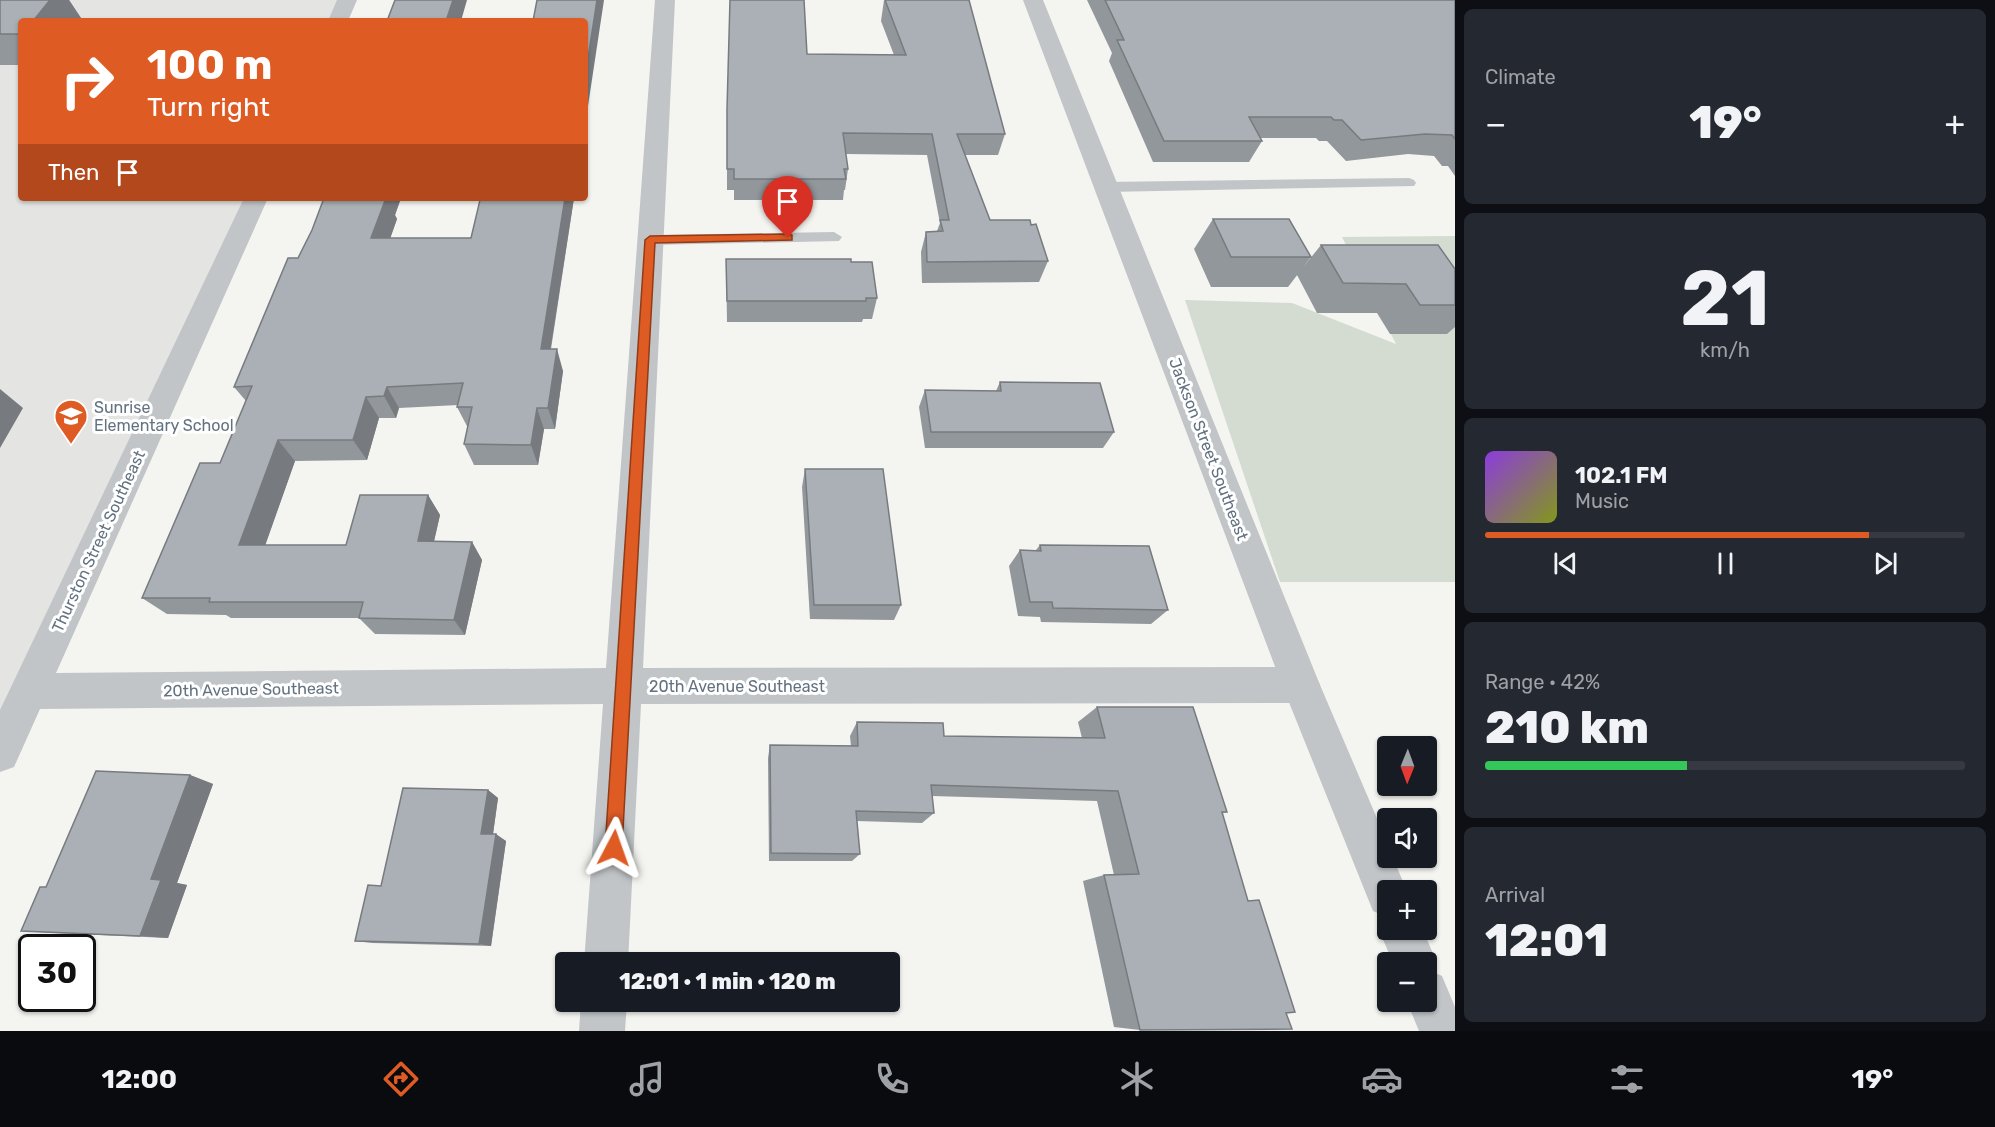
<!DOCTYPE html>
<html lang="en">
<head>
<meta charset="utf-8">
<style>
	:root { --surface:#171b24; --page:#242831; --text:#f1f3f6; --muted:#9ea1a6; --line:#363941; --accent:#df5b24 }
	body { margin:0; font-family:Rubik,sans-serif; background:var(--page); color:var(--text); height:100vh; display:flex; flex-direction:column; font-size:22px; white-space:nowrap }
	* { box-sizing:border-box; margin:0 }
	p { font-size:20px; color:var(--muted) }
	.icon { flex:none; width:33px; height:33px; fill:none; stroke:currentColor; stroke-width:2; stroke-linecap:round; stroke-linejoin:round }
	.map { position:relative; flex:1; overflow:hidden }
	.panel { display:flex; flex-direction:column; gap:9px; padding:9px; background:#0d0f14; width:540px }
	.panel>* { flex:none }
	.banner { position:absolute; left:18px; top:18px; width:570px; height:183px; border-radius:6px; box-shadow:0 2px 4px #0004; background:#df5b24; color:#fff; overflow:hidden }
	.needle { width:39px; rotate:181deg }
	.fabs { position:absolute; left:1377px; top:736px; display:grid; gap:12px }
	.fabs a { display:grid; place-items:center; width:60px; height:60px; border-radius:6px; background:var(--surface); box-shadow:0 2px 4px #0004; font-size:30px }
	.speed { position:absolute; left:18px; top:934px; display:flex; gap:12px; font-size:30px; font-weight:700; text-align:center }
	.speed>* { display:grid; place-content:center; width:78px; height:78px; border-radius:50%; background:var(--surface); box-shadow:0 2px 4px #0004; line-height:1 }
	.speed .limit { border:3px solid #111; border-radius:9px; background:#fff; color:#111 }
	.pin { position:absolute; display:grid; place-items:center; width:51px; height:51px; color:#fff; margin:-62px -26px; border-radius:50% 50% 50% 0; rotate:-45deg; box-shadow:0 0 6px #0007 }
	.pin .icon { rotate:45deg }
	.me { position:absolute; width:66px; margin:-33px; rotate:4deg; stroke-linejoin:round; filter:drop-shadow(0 0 4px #0008) }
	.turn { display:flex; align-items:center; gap:21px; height:126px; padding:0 30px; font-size:27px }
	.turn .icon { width:78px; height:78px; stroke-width:2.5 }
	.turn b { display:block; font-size:42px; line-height:51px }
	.then { display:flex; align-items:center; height:57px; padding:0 30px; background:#0003; gap:12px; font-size:22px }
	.big { font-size:45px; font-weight:800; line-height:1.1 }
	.panel .card { flex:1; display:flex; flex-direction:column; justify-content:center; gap:9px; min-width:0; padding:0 21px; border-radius:9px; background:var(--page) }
	.panel .dial { align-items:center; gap:0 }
	.dial b { font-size:78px; line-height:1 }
	.song { display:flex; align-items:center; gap:18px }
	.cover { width:72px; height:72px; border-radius:9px; background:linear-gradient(135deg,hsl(270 70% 55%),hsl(70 70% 35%)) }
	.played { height:6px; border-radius:3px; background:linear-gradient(90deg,var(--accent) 80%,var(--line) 80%) }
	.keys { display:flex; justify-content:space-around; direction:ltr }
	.heat { display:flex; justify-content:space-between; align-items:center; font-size:33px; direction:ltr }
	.charge { height:9px; border-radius:4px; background:linear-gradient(90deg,#34c759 42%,var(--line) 0) }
	.trip { position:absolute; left:555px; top:952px; width:345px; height:60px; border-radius:6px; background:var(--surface); box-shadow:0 2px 4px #0004; font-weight:800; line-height:60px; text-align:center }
	.tabs { display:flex; height:96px; justify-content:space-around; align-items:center; background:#090b0e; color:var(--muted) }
	.tabs .icon { width:42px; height:42px }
	.tabs .on { color:var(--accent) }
	.tabs b { font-size:27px; color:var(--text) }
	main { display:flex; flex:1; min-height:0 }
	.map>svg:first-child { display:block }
	.built { fill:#e4e5e3 }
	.green { fill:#d4dbd1 }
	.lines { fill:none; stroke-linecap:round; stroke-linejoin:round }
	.service { fill:#c1c5c8; fill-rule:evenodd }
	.minor { fill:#c1c5c8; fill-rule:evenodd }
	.tertiary { fill:#c1c5c8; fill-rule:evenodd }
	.wall { fill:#92979c }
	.shaded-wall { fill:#777b7f }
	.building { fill:#aab0b5; stroke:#777b7f; stroke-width:1.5 }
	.route { fill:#df5b24; stroke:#913b17; stroke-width:1.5 }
	.labels { text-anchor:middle; stroke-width:6; stroke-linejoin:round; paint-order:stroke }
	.poi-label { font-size:16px; fill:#637280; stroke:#fff; text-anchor:start }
	.street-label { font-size:16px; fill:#637280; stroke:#fff }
</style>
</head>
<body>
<main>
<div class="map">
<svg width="1455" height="1031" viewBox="0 0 1455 1031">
	<rect width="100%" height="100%" fill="#f4f4f0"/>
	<path class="built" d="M0 0H347L338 21H21V198H256L0 753Z"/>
	<path class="green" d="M1455 236V582H1280L1185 300 1292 303 1396 344 1342 237Z"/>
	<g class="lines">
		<path class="service" d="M1409 178 1414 180 1416 183 1414 186 1106 192 1099 187 1106 182Z
			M834 232 842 237 839 241 650 245 642 240 650 235Z"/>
		<path class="minor" d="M337 0H357L348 21H328Z
			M655 0H675L643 668 1301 667 1314 672 1320 685 1314 698 1301 703 641 704 628 963H584L603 704 40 709 14 767 0 772V710L244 198H268L56 673 606 668Z
			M581 1002H627L625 1031H579Z"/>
		<path class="tertiary" d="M1023 0H1043L1320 685 1388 844V858H1393L1407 891H1388V930H1423L1437 963 1433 972 1442 976 1455 1007V1031H1419L1407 1002H1426V963H1393L1379 930 1385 916 1373 911 1282 685Z"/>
	</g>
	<path class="wall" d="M0 0H69L81 18 21 21V65H0Z
		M884 0 1005 134 998 155H965L990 220 1031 225 1048 261 1039 282 922 283 921 252 926 232 937 231 940 223 927 155 846 154 848 169 845 190H844L843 200H734V190H727V109L807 54 894 55 881 21Z
		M1087 0H1455V176L1448 166H1442L1434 156 1408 154 1346 161 1327 141H1319L1316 138H1260L1262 141 1249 162H1153L1109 61 1112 53Z
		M324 198H401L395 215 397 219 390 238H471L488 198H574L551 349 563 371 555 429H544L538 465H474L464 444 468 428 457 407 458 405 399 408 396 418H379L367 460 295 461 265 545H346L428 495 440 515 434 541 472 542 482 560 465 635 375 634 359 618H231L226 615 167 614 142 598 220 463 246 401 234 387 312 230Z
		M1213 219 1311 257 1288 287H1211L1194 249Z
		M1321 245 1455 269V327L1447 334H1390L1377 313H1317L1297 275Z
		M726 259 851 262 877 298 872 319H863L862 322H727Z
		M1000 382 1114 432 1103 448H925L919 407 925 390 996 391Z
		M805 469 901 605 894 620 810 619 802 487Z
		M1040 545 1168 610 1151 624 1041 622 1040 617 1018 616 1009 566 1020 550H1036Z
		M1097 707 1227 812 1223 813 1140 1030 1114 1027 1083 881 1104 875H1114L1097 801 932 796 934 813 922 823 857 821 860 854 852 861H769L768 758 770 745 851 746 850 736 857 722 944 736 1082 738 1078 722Z
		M190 775 213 784 177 883 187 885 168 938 54 933 21 931 46 887Z
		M488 790 498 798 493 834 506 841 491 946 372 943 355 941 381 886Z"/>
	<path class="shaded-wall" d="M50 0H69L81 18 78 21H33Z
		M453 0H467L461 21H446Z
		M597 0H604L585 126V77Z
		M385 198H401L395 215 397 219 382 262 371 238Z
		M565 198H574L547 371 541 349Z
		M557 349 563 371 555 429 548 408Z
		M387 387 399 408 396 418 384 396Z
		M0 389 23 408 0 448Z
		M366 397 379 418 367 460 353 440Z
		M537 408 544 429 538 465 531 445Z
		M278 440 295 461 259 563 239 545Z
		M428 495 440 515 430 559 418 541Z
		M472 542 482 560 465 635 454 620Z
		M190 775 213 784 177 883 187 885 168 938 140 936 151 879Z
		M488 790 498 798 492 841 481 834Z
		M496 834 506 841 491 946 479 944Z"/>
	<path class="building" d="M0 0H50L33 21H21V34H0Z
		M395 0H453L446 21H387Z
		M537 0H597L585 77V21H533Z
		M730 0H804L807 54 906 55 885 0H969L1005 134H957L990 220H1030L1031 225 1036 224 1048 261 927 262 926 232 943 231 940 220H949L932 134 843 133 848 169H844L846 179H734V169H727V109Z
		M1105 0H1455V139L1452 135 1425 134 1361 140 1342 120H1334L1331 117H1249L1262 141H1164L1117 40H1124Z
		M324 198H386L371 238H471L480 200H487L488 198H565L541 349H557L548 408H537L531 445 464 444 472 407H457L463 383 387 387 384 396 366 397 353 440H278L239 545H346L360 495H428L418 541 472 542 454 620 359 618 363 602H209L210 598H142L200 463H220L252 386 234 387 288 258H298L312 230Z
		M1213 219H1289L1311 257H1231Z
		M1321 245H1438L1455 269V305H1420L1406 284 1343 283Z
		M726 259H851V262H872L877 298H866V301H727Z
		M1000 382 1100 383 1114 432H931L925 390 1001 391Z
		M805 469H883L901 605H814Z
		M1040 545 1149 546 1168 610 1053 608 1052 602H1030L1020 550 1041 551Z
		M1097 707H1193L1227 812H1222L1248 901 1259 900 1295 1012 1286 1013 1292 1029 1140 1030 1104 875 1139 874 1118 791 931 785 934 813 856 811 860 854 771 853 770 745 858 746 857 722 943 723 944 736 1105 738Z
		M96 771 190 775 151 879 161 880 140 936 21 931 40 887H46Z
		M403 788 488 790 481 834H496L479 944 355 941 368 885 381 886Z"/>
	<path class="route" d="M788 234 792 235V240L655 243 622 848 620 854 614 856 607 854 605 848 645 240 650 236Z"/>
	<defs>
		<g id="school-pin" transform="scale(1.725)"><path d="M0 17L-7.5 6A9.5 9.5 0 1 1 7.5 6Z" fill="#df5b24" stroke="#fff"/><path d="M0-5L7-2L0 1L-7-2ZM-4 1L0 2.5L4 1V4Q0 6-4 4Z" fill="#fff"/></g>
	</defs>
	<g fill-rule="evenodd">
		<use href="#school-pin" x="71" y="416"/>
	</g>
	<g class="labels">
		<g class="poi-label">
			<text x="94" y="413">Sunrise<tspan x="94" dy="18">Elementary School</tspan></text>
		</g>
		<g class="street-label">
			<text transform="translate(1209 449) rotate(69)" y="6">Jackson Street Southeast</text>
			<text transform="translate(98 541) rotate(-65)" y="6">Thurston Street Southeast</text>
			<text x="737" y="692">20th Avenue Southeast</text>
			<text transform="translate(251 689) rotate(-1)" y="6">20th Avenue Southeast</text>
		</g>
	</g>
</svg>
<div class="fabs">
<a><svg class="needle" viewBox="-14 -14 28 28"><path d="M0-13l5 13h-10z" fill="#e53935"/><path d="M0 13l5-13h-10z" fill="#9ea1a6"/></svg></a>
<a><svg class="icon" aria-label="sound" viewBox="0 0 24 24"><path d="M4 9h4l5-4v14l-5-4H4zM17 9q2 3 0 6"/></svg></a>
<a>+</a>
<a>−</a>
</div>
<div class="speed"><div class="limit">30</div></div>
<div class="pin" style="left:788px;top:238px;background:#d93025"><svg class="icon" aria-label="arrive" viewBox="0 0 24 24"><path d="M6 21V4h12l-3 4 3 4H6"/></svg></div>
<svg class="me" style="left:614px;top:848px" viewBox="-20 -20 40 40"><path d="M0-17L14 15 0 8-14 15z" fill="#df5b24" stroke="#fff" stroke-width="4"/></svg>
<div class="trip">12:01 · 1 min · 120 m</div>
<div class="banner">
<div class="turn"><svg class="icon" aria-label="right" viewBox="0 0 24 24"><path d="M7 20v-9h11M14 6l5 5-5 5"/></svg><div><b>100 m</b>Turn right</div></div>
<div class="then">Then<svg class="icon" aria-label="arrive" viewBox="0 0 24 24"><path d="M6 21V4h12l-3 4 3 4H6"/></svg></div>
</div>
</div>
<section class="panel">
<div class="card"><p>Climate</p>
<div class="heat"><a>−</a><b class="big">19°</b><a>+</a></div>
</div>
<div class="card dial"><b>21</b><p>km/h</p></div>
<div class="card">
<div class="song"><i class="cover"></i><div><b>102.1 FM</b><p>Music</p></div></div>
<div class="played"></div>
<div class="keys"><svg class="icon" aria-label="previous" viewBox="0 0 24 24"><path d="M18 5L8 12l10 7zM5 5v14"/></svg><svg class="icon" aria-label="pause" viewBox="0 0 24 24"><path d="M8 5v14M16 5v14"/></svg><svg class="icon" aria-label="next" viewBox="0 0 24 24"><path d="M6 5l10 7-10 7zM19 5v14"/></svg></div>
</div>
<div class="card"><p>Range · 42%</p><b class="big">210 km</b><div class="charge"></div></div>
<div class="card"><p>Arrival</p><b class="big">12:01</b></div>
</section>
</main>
<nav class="tabs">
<b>12:00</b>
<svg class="icon on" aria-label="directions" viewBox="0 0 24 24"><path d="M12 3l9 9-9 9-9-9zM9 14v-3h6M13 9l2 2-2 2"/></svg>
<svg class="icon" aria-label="music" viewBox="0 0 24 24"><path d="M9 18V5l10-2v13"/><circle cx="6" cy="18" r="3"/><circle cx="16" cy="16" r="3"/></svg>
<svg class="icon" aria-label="phone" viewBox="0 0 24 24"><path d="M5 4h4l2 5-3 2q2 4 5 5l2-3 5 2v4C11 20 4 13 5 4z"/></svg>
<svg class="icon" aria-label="climate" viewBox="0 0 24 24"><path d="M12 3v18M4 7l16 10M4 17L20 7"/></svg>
<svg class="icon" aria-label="car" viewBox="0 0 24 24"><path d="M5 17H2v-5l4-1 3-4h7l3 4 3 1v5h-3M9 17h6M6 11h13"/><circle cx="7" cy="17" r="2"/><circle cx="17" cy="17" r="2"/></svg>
<svg class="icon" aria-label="filters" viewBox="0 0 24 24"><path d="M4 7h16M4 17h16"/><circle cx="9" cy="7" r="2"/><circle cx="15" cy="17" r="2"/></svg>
<b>19°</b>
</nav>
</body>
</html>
